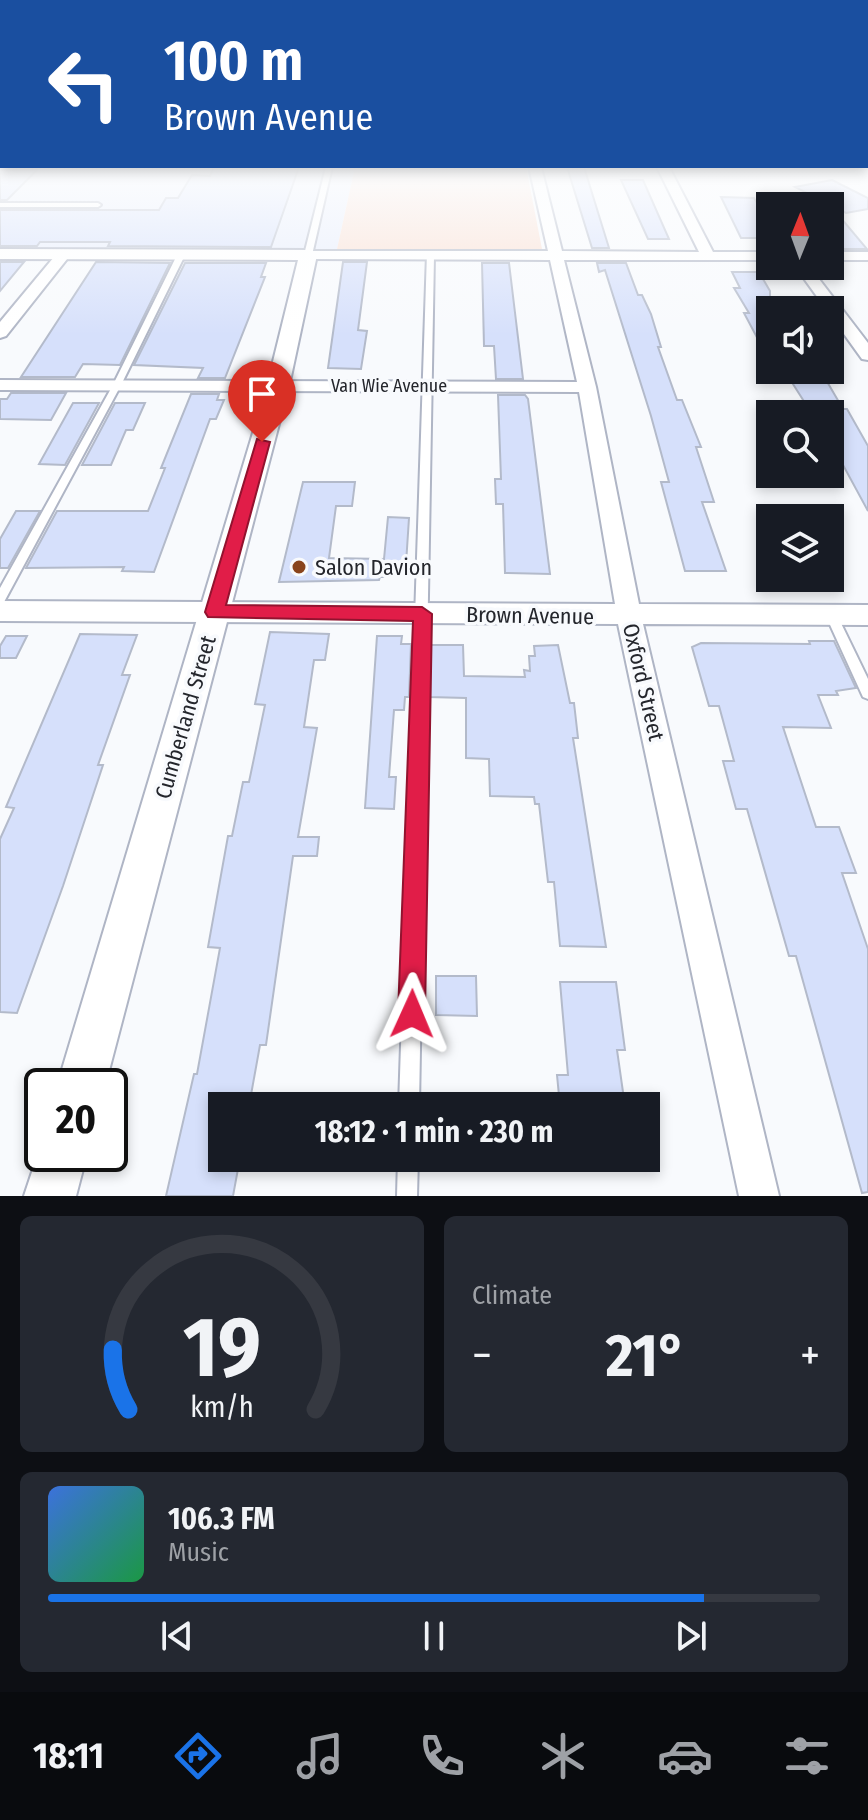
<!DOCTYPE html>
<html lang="en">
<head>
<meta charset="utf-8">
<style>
	:root { --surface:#171b24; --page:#242831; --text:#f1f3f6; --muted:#9ea1a6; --line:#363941; --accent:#1a73e8 }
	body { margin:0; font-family:"Fira Sans Condensed",sans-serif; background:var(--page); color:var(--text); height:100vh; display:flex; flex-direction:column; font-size:30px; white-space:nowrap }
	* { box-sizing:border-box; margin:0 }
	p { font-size:26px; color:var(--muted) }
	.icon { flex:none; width:44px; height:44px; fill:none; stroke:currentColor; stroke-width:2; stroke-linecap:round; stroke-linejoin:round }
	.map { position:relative; height:1196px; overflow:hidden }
	.sheet { display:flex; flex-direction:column; gap:20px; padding:20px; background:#0d0f14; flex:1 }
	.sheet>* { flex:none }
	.top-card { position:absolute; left:0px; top:0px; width:868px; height:168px; box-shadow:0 4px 12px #0003; background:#1a4fa0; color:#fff; overflow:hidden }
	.needle { width:52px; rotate:1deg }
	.tools { position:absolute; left:756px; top:192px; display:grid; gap:16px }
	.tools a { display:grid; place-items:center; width:88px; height:88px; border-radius:0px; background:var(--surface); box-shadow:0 4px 12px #0003; font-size:40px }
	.speed { position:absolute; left:24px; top:1068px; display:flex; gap:16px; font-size:40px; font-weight:700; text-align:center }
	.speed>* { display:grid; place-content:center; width:104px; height:104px; border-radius:50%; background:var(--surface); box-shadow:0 4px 12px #0003; line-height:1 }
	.speed .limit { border:4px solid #111; border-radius:12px; background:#fff; color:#111 }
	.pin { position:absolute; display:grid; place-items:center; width:68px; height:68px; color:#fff; margin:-82px -34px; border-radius:50% 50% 50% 0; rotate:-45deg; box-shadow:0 0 8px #0007 }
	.pin .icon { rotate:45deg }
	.me { position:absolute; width:88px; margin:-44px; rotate:1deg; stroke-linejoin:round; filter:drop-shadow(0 0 6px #0008) }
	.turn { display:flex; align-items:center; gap:28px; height:168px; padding:0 32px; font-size:36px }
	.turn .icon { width:104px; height:104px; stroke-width:2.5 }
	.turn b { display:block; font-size:56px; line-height:68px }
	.big { font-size:60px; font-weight:700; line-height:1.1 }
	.sheet .widget { flex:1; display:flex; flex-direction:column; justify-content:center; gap:12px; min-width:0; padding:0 28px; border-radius:12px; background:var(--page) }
	.sheet .dial { align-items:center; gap:0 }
	.dial svg { height:208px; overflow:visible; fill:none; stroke:var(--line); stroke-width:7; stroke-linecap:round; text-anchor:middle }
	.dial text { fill:var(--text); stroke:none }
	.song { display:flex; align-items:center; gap:24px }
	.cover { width:96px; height:96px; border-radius:12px; background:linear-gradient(135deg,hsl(220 70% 55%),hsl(140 70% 35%)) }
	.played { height:8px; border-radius:4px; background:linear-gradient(90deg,var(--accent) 85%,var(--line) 85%) }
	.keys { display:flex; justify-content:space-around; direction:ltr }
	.heat { display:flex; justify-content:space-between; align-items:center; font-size:44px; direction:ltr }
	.sheet .tiles { flex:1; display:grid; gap:20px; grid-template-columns:1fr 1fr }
	.widget:last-child { grid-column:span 2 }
	.trip { position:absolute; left:208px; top:1092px; width:452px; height:80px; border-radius:0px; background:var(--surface); box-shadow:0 4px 12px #0003; font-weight:700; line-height:80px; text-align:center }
	.menu { display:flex; height:128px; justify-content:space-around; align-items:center; background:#090b0e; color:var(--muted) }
	.menu .icon { width:56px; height:56px }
	.menu .on { color:var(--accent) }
	.menu b { font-size:36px; color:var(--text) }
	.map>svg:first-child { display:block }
	.built { fill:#e7edfc }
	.green { fill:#fadfd2 }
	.building { fill:#d6e0fb; stroke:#b3baca; stroke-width:2 }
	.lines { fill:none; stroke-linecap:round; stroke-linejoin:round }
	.service-casing { stroke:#afb5c5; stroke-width:4 }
	.minor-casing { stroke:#afb5c5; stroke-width:4 }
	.tertiary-casing { stroke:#afb5c5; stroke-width:4 }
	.service { fill:#fff; fill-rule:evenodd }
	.minor { fill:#fff; fill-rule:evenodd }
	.tertiary { fill:#fff; fill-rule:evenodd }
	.route { fill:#e11d48; stroke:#92132f; stroke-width:2 }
	.poi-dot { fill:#89441d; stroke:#f8fafd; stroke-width:3 }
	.labels { text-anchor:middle; stroke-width:7; stroke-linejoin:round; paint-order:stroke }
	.far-street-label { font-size:18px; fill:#24262c; stroke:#f8fafd }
	.poi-label { font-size:22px; fill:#24262c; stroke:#f8fafd; text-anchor:start }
	.street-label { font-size:22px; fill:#24262c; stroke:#f8fafd }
</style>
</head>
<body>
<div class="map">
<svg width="868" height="1196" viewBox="0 0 868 1196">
	<rect width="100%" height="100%" fill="#f8fafd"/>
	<path class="built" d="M0 167H355L337 249 0 248Z"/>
	<path class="green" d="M355 167H526L542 249H337Z"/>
	<path class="building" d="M214 167H299L271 247 108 246 110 242H40L37 246H0V210H159L166 198H178L192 175 210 176Z
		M567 167H584L609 248H592Z
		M0 170H37L7 200H0Z
		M621 180H643L669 239H648Z
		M832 180 868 198V209L846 213 795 187Z
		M721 197 754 198 770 226V238H741Z
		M830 205 867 249H838L830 238Z
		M0 262H24L0 291Z
		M96 262 170 263 120 365 83 364 75 377H21Z
		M343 262H367L358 330 367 331 361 369 328 368Z
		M185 263H266L261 277H265L225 378H198L203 368 134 365Z
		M482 263H509L523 379H496L494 346H484Z
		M597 263H626L638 295H642L651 314 661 347H658L677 400H682L701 447H696L714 502H702L726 571H685L661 482H669L651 416 605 270 599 272Z
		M732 272H759L770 291V362L744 313H749L734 288H740Z
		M786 373H822L843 409H847L868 446V511L830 441V414H812Z
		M11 393H66L51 420 0 419V399H7Z
		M191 394H219L217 400H224L216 419H210L154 572 122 571 124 567 26 568 57 511H148L165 468H161Z
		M498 395H525L528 399 550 574 505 573 503 504H496L495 479H501Z
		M73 403H99L65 465 39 464Z
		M115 403H145L133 430H126L111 465H82Z
		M303 482H355L352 506H336L329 558 384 559 388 517 409 518 406 564 389 563 388 577H380L379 580 279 582Z
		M16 511H40L8 568H0V539Z
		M270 632 329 634 325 660H314L304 727 317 728 298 837H319L317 856H293L266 1045H260L249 1106H222V1158H240L233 1196H166L194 1074H197L220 948 208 947 228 836H232L243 782H249L265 705 255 704Z
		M80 634 137 635 122 675H130L98 765H103L63 886 17 1013 0 1012V839L14 808 6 807Z
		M6 636H27L16 658H0V646Z
		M377 636H402L401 644H411L409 697H405L404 710H394L389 777H396L394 809 365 808Z
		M809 641H834L856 688 836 691 838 695H818L831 728 783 727 816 827H839L856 873H842L868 949V1192L862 1193 796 956H789L747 809H736L723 761H734L719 706H709L692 647 701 643 810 644Z
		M430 645H463L464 676 525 677 524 670 530 671 529 656H535L534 646 558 645 570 703H574L578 738H573L606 947 560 946 554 882H548L539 804H535L534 797 490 796 489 759 466 758V698L429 697Z
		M436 976H476L477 1016 436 1015Z
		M560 982H616L625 1050H617L625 1106H560L557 1075H568Z"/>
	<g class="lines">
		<g class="service-casing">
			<path id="service" d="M326 167H332L312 255 308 257 304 255Z
				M0 203H98L101 205 98 207H0Z
				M178 253 185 255 121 385 4 602 0 604V588L113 385Z
				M427 253 434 255 419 1106H399Z
				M832 611 836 613 868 679V699L863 697 826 616 828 613Z
				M398 1158H418L417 1196H397Z"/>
		</g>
		<g class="minor-casing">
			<path id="minor" d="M529 167H541L562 251 699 252 657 167H669L713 252H770V260H564L596 387 639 604 868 605V625L643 624 779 1196H739L618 624 0 621V601L615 604 579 392 0 390V380L577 382 550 260 308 259 301 255 308 251H548Z
				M59 251 71 254 6 336 0 338V322Z
				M830 252H868V260H830Z
				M795 266H809L868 343V360L862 359Z"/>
		</g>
		<g class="tertiary-casing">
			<path id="tertiary" d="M0 249 308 250 317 255 289 386 105 1086H57L267 386 298 260 0 259Z
				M42 1142V1154H87L76 1196H24Z"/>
		</g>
		<use href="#service" class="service"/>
		<use href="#minor" class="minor"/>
		<use href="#tertiary" class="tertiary"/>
	</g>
	<linearGradient id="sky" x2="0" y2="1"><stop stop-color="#a7b4ca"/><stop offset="0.5" stop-color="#fcfdfe"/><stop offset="1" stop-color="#fcfdfe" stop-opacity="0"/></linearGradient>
	<rect width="868" height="335" fill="url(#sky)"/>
	<path class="route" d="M257 439 270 442 226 605 422 607 432 614 425 1014 421 1023 412 1027 402 1023 398 1014 413 621 208 617 205 612Z"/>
	<circle class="poi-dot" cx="299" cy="567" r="8"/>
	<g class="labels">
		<g class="far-street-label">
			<text x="389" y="392">Van Wie Avenue</text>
		</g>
		<g class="poi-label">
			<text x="315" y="575">Salon Davion</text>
		</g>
		<g class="street-label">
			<text transform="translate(530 615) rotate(1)" y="8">Brown Avenue</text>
			<text transform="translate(644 682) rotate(77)" y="8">Oxford Street</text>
			<text transform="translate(185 717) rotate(-74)" y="8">Cumberland Street</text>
		</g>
	</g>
</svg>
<div class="tools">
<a><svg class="needle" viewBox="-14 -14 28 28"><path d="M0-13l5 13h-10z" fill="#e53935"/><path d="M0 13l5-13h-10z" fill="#9ea1a6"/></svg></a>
<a><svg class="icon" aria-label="sound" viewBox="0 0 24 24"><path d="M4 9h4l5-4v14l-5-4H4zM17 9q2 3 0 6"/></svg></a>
<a><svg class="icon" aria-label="search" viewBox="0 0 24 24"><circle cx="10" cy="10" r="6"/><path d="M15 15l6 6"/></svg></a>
<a><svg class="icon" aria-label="layers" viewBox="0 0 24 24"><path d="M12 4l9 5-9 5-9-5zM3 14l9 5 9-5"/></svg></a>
</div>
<div class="speed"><div class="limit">20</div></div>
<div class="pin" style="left:262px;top:442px;background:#d93025"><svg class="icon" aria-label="arrive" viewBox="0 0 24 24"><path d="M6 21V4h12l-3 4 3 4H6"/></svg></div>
<svg class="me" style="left:412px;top:1014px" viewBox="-20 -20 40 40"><path d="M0-17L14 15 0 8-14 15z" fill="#e11d48" stroke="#fff" stroke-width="4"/></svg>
<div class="trip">18:12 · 1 min · 230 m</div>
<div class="top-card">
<div class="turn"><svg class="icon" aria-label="left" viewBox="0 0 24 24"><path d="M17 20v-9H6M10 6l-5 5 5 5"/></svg><div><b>100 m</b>Brown Avenue</div></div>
</div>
</div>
<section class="sheet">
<div class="tiles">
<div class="widget dial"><svg viewBox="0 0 100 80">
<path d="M14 69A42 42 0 1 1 86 69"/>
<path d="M14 69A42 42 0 0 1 8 46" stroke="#1a73e8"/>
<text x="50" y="56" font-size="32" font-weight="700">19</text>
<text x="50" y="72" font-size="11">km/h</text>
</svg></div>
<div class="widget"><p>Climate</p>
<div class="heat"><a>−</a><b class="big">21°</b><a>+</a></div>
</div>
<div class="widget">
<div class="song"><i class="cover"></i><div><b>106.3 FM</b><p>Music</p></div></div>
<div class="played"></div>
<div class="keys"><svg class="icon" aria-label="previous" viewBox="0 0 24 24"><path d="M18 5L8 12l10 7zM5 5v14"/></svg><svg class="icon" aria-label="pause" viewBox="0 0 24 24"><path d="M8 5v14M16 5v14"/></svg><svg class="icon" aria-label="next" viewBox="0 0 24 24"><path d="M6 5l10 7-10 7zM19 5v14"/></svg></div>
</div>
</div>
</section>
<nav class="menu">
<b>18:11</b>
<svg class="icon on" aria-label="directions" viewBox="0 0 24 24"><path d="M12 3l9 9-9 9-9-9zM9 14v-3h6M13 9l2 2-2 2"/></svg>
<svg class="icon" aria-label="music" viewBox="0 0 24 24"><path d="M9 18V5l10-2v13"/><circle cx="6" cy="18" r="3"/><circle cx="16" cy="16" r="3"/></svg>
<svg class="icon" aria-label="phone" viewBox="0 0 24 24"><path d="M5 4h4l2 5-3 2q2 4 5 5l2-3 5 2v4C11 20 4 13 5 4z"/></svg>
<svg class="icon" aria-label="climate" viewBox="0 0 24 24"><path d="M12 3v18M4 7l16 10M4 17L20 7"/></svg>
<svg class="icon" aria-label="car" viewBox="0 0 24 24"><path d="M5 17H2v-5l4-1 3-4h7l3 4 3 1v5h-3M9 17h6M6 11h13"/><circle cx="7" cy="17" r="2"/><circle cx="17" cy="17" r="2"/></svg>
<svg class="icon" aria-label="filters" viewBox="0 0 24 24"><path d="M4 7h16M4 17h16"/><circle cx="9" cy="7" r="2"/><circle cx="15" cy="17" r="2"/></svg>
</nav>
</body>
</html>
